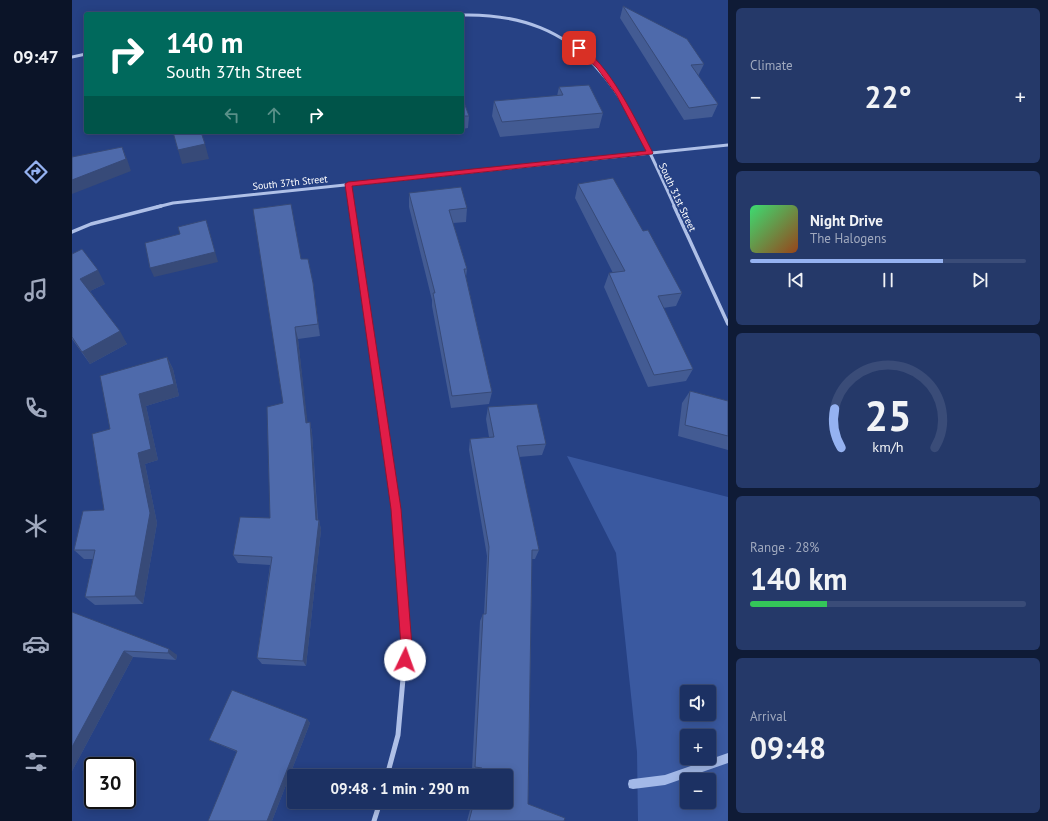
<!DOCTYPE html>
<html lang="en">
<head>
<meta charset="utf-8">
<style>
	:root { --surface:#1c3163; --page:#253969; --text:#f1f3f6; --muted:#a0a9be; --line:#3a4c78; --accent:#95b2f1 }
	body { margin:0; font-family:"PT Sans",sans-serif; background:var(--page); color:var(--text); height:100vh; display:flex; flex-direction:column; font-size:15px; white-space:nowrap }
	* { box-sizing:border-box; margin:0 }
	p { font-size:13px; color:var(--muted) }
	.icon { flex:none; width:22px; height:22px; fill:none; stroke:currentColor; stroke-width:2; stroke-linecap:round; stroke-linejoin:round }
	.map { position:relative; flex:1; overflow:hidden }
	.details { display:flex; flex-direction:column; gap:8px; padding:8px; background:#0f1b36; width:320px }
	.details>* { flex:none }
	.guide { position:absolute; left:12px; top:12px; width:380px; height:122px; border-radius:4px; box-shadow:0 2px 10px #0003,0 0 0 1px var(--line); background:#00695c; color:#fff; overflow:hidden }
	.fabs { position:absolute; left:608px; top:685px; display:grid; gap:8px }
	.fabs a { display:grid; place-items:center; width:36px; height:36px; border-radius:4px; background:var(--surface); box-shadow:0 2px 10px #0003,0 0 0 1px var(--line); font-size:20px }
	.speed { position:absolute; left:12px; top:757px; display:flex; gap:8px; font-size:20px; font-weight:700; text-align:center }
	.speed>* { display:grid; place-content:center; width:52px; height:52px; border-radius:50%; background:var(--surface); box-shadow:0 2px 10px #0003,0 0 0 1px var(--line); line-height:1 }
	.speed .limit { border:2px solid #111; border-radius:6px; background:#fff; color:#111 }
	.pin { position:absolute; display:grid; place-items:center; width:34px; height:34px; color:#fff; margin:-17px; border-radius:8px; box-shadow:0 2px 6px #0006 }
	.me { position:absolute; width:44px; margin:-22px; rotate:3deg; stroke-linejoin:round; filter:drop-shadow(0 0 3px #0008) }
	.turn { display:flex; align-items:center; gap:14px; height:84px; padding:0 16px; font-size:18px }
	.turn .icon { width:52px; height:52px; stroke-width:2.5 }
	.turn b { display:block; font-size:28px; line-height:34px }
	.lanes { display:flex; align-items:center; height:38px; padding:0 16px; background:#0003; justify-content:center; gap:20px; direction:ltr }
	.lanes .off { opacity:.35 }
	.big { font-size:30px; font-weight:700; line-height:1.1 }
	.details .tile { flex:1; display:flex; flex-direction:column; justify-content:center; gap:6px; min-width:0; padding:0 14px; border-radius:6px; background:var(--page) }
	.details .dial { align-items:center; gap:0 }
	.dial svg { height:104px; overflow:visible; fill:none; stroke:var(--line); stroke-width:7; stroke-linecap:round; text-anchor:middle }
	.dial text { fill:var(--text); stroke:none }
	.song { display:flex; align-items:center; gap:12px }
	.cover { width:48px; height:48px; border-radius:6px; background:linear-gradient(135deg,hsl(140 70% 55%),hsl(20 70% 35%)) }
	.played { height:4px; border-radius:2px; background:linear-gradient(90deg,var(--accent) 70%,var(--line) 70%) }
	.keys { display:flex; justify-content:space-around; direction:ltr }
	.heat { display:flex; justify-content:space-between; align-items:center; font-size:22px; direction:ltr }
	.charge { height:6px; border-radius:3px; background:linear-gradient(90deg,#34c759 28%,var(--line) 0) }
	.trip { position:absolute; left:215px; top:769px; width:226px; height:40px; border-radius:4px; background:var(--surface); box-shadow:0 2px 10px #0003,0 0 0 1px var(--line); font-weight:700; line-height:40px; text-align:center }
	main { display:flex; flex:1; min-height:0 }
	.dock { display:flex; flex-direction:column; width:72px; justify-content:space-around; align-items:center; background:#0b1428; color:var(--muted) }
	.dock .icon { width:28px; height:28px }
	.dock .on { color:var(--accent) }
	.dock b { font-size:18px; color:var(--text) }
	.map>svg:first-child { display:block }
	.green { fill:#3a59a0; fill-rule:evenodd }
	.lines { fill:none; stroke-linecap:round; stroke-linejoin:round }
	.stream { fill:#a3b9e8; fill-rule:evenodd }
	.minor-far2 { stroke:#afc0e7; stroke-width:3 }
	.minor-far1 { stroke:#afc0e7; stroke-width:3.5 }
	.minor { stroke:#afc0e7; stroke-width:5 }
	.wall { fill:#435b93 }
	.shaded-wall { fill:#374a78 }
	.building { fill:#4e6aab; stroke:#374a78 }
	.route { fill:#e11d48; stroke:#92132f }
	.labels { text-anchor:middle; stroke-width:4; stroke-linejoin:round; paint-order:stroke }
	.far-street-label { font-size:10px; fill:#fff; stroke:#264184 }
</style>
</head>
<body>
<main>
<nav class="dock">
<b>09:47</b>
<svg class="icon on" aria-label="directions" viewBox="0 0 24 24"><path d="M12 3l9 9-9 9-9-9zM9 14v-3h6M13 9l2 2-2 2"/></svg>
<svg class="icon" aria-label="music" viewBox="0 0 24 24"><path d="M9 18V5l10-2v13"/><circle cx="6" cy="18" r="3"/><circle cx="16" cy="16" r="3"/></svg>
<svg class="icon" aria-label="phone" viewBox="0 0 24 24"><path d="M5 4h4l2 5-3 2q2 4 5 5l2-3 5 2v4C11 20 4 13 5 4z"/></svg>
<svg class="icon" aria-label="climate" viewBox="0 0 24 24"><path d="M12 3v18M4 7l16 10M4 17L20 7"/></svg>
<svg class="icon" aria-label="car" viewBox="0 0 24 24"><path d="M5 17H2v-5l4-1 3-4h7l3 4 3 1v5h-3M9 17h6M6 11h13"/><circle cx="7" cy="17" r="2"/><circle cx="17" cy="17" r="2"/></svg>
<svg class="icon" aria-label="filters" viewBox="0 0 24 24"><path d="M4 7h16M4 17h16"/><circle cx="9" cy="7" r="2"/><circle cx="15" cy="17" r="2"/></svg>
</nav>
<div class="map">
<svg width="656" height="821" viewBox="0 0 656 821">
	<rect width="100%" height="100%" fill="#264184"/>
	<path class="green" d="M495 456 656 497V821H566L565 752 544 553ZM615 692H637V714H615ZM615 736H637V758H615ZM615 780H637V802H615Z"/>
	<g class="lines">
		<path class="stream" d="M656 753V763L593 785 561 789 557 788 556 784 557 780 561 779 593 775Z"/>
		<path class="minor-far2" d="M390 15C522 12 556 105 603 207
			M0 57 14 54
			M276 184 279 207
			M85 207 101 203 656 145"/>
		<path class="minor-far1" d="M279 206 319 475
			M602 206 656 324
			M0 232 19 224 89 206"/>
		<path class="minor" d="M315 776 326 735 334 645 324 509 319 474
			M302 821 308 802"/>
	</g>
	<path class="wall" d="M551 6 632 64 626 76 646 104 640 117 612 120 548 18Z
		M487 87 531 113 527 128 428 137 420 116 422 101 485 96Z
		M390 97 397 116 396 128 390 129Z
		M506 184 571 231 610 293 604 306 591 308 621 369 614 381 576 387 532 287 537 273H541L503 198Z
		M337 193 395 208 394 222 381 223 395 269 394 277 420 392 417 404 379 408 360 306V300L337 207Z
		M0 254 33 284 18 291 55 344 18 364 0 339Z
		M229 259 241 283 248 336 226 339 235 423 238 422 240 433 246 520H247L249 530 234 666 190 664 185 658 198 565 166 563 161 555 198 518 211 403Z
		M95 357 101 369 107 396 74 406 86 460 73 464 85 523 71 604 23 605 13 597 21 559H12L2 550 32 510 38 429Z
		M618 391 656 401V450L606 436 610 403Z
		M416 407 474 444 470 455 447 457 467 550 463 559H460L456 804 492 821H395L400 802H434V776H406L407 771 400 770 408 621 411 614H412L415 556 397 450 398 439 417 437 414 419Z
		M0 612 105 655 104 660 61 657 0 771Z
		M235 719 238 723 200 821H136L165 752 137 740Z"/>
	<path class="shaded-wall" d="M133 144 137 159 110 164 106 150Z
		M50 147 55 159 59 171 0 194V180Z
		M137 230 146 262 82 277 78 268Z
		M26 270 33 284 16 292 8 279Z
		M241 283 243 296 248 336 246 324Z
		M223 327 226 339 237 434 234 423Z
		M48 331 55 344 18 364 10 352Z
		M95 357 101 369 107 396 74 406 86 460 73 464 85 523 71 604 63 596 67 394Z
		M238 422 240 433 246 528 247 520 249 530 234 666 231 661Z
		M97 649 105 655 104 660 96 653Z
		M52 651 61 657 0 771V747Z
		M235 719 238 723 200 821H195Z"/>
	<path class="building" d="M551 6 615 39 632 64 619 65 646 104 617 108Z
		M517 85 531 113 430 122 422 101 491 95 487 87Z
		M390 97 397 116H390Z
		M101 132H129L133 144 106 150Z
		M50 147 54 159 0 180V157Z
		M541 178 571 231 576 230 610 293 586 296 621 369 582 375 537 273 553 271 506 184Z
		M389 187 395 208 377 210 395 269H392L420 392 380 396 361 293H363L337 193Z
		M219 204 229 259H236L241 283 246 324 223 327 234 423 238 422 244 520H247L231 661 185 658 200 557 161 555 168 517 198 518 195 407 211 403 181 209Z
		M134 220 143 252 78 268 73 243 108 234 106 227Z
		M10 249 26 270 8 279 48 331 10 352 0 337V254Z
		M95 357 102 384 67 394 79 449 66 453 78 513 63 596 13 597 23 550H2L11 511 32 510 20 434 38 429 28 376Z
		M618 391 656 401V436L613 425Z
		M465 404 474 444 445 446 467 550H460L456 804 493 818 492 821H397L402 802H434V776H408L410 768 403 767 411 614H414L417 547 398 439 422 437 416 407Z
		M0 612 97 649 96 653 52 651 0 747Z
		M160 690 235 719 195 821H136L165 751 137 740Z"/>
	<path class="route" d="M507 47C535 58 567 126 581 153L580 154 280 186 329 509 340 646 337 664 333 666 329 664 327 660 329 646 319 509 273 184 276 182 574 151 544 94 525 68 505 50V47Z"/>
	<g class="labels">
		<g class="far-street-label">
			<text transform="translate(218 182) rotate(-6)" y="4">South 37th Street</text>
			<text transform="translate(606 197) rotate(65)" y="4">South 31st Street</text>
		</g>
	</g>
</svg>
<div class="fabs">
<a><svg class="icon" aria-label="sound" viewBox="0 0 24 24"><path d="M4 9h4l5-4v14l-5-4H4zM17 9q2 3 0 6"/></svg></a>
<a>+</a>
<a>−</a>
</div>
<div class="speed"><div class="limit">30</div></div>
<div class="pin" style="left:507px;top:48px;background:#d93025"><svg class="icon" aria-label="arrive" viewBox="0 0 24 24"><path d="M6 21V4h12l-3 4 3 4H6"/></svg></div>
<svg class="me" style="left:333px;top:660px" viewBox="-20 -20 40 40"><circle r="19" fill="#fff"/><path d="M0-13L10 11 0 6-10 11z" fill="#e11d48"/></svg>
<div class="trip">09:48 · 1 min · 290 m</div>
<div class="guide">
<div class="turn"><svg class="icon" aria-label="right" viewBox="0 0 24 24"><path d="M7 20v-9h11M14 6l5 5-5 5"/></svg><div><b>140 m</b>South 37th Street</div></div>
<div class="lanes"><svg class="icon off" aria-label="left" viewBox="0 0 24 24"><path d="M17 20v-9H6M10 6l-5 5 5 5"/></svg><svg class="icon off" aria-label="ahead" viewBox="0 0 24 24"><path d="M12 20V5M6 11l6-6 6 6"/></svg><svg class="icon" aria-label="right" viewBox="0 0 24 24"><path d="M7 20v-9h11M14 6l5 5-5 5"/></svg></div>
</div>
</div>
<section class="details">
<div class="tile"><p>Climate</p>
<div class="heat"><a>−</a><b class="big">22°</b><a>+</a></div>
</div>
<div class="tile">
<div class="song"><i class="cover"></i><div><b>Night Drive</b><p>The Halogens</p></div></div>
<div class="played"></div>
<div class="keys"><svg class="icon" aria-label="previous" viewBox="0 0 24 24"><path d="M18 5L8 12l10 7zM5 5v14"/></svg><svg class="icon" aria-label="pause" viewBox="0 0 24 24"><path d="M8 5v14M16 5v14"/></svg><svg class="icon" aria-label="next" viewBox="0 0 24 24"><path d="M6 5l10 7-10 7zM19 5v14"/></svg></div>
</div>
<div class="tile dial"><svg viewBox="0 0 100 80">
<path d="M14 69A42 42 0 1 1 86 69"/>
<path d="M14 69A42 42 0 0 1 9 39" stroke="#95b2f1"/>
<text x="50" y="56" font-size="32" font-weight="700">25</text>
<text x="50" y="72" font-size="11">km/h</text>
</svg></div>
<div class="tile"><p>Range · 28%</p><b class="big">140 km</b><div class="charge"></div></div>
<div class="tile"><p>Arrival</p><b class="big">09:48</b></div>
</section>
</main>
</body>
</html>
